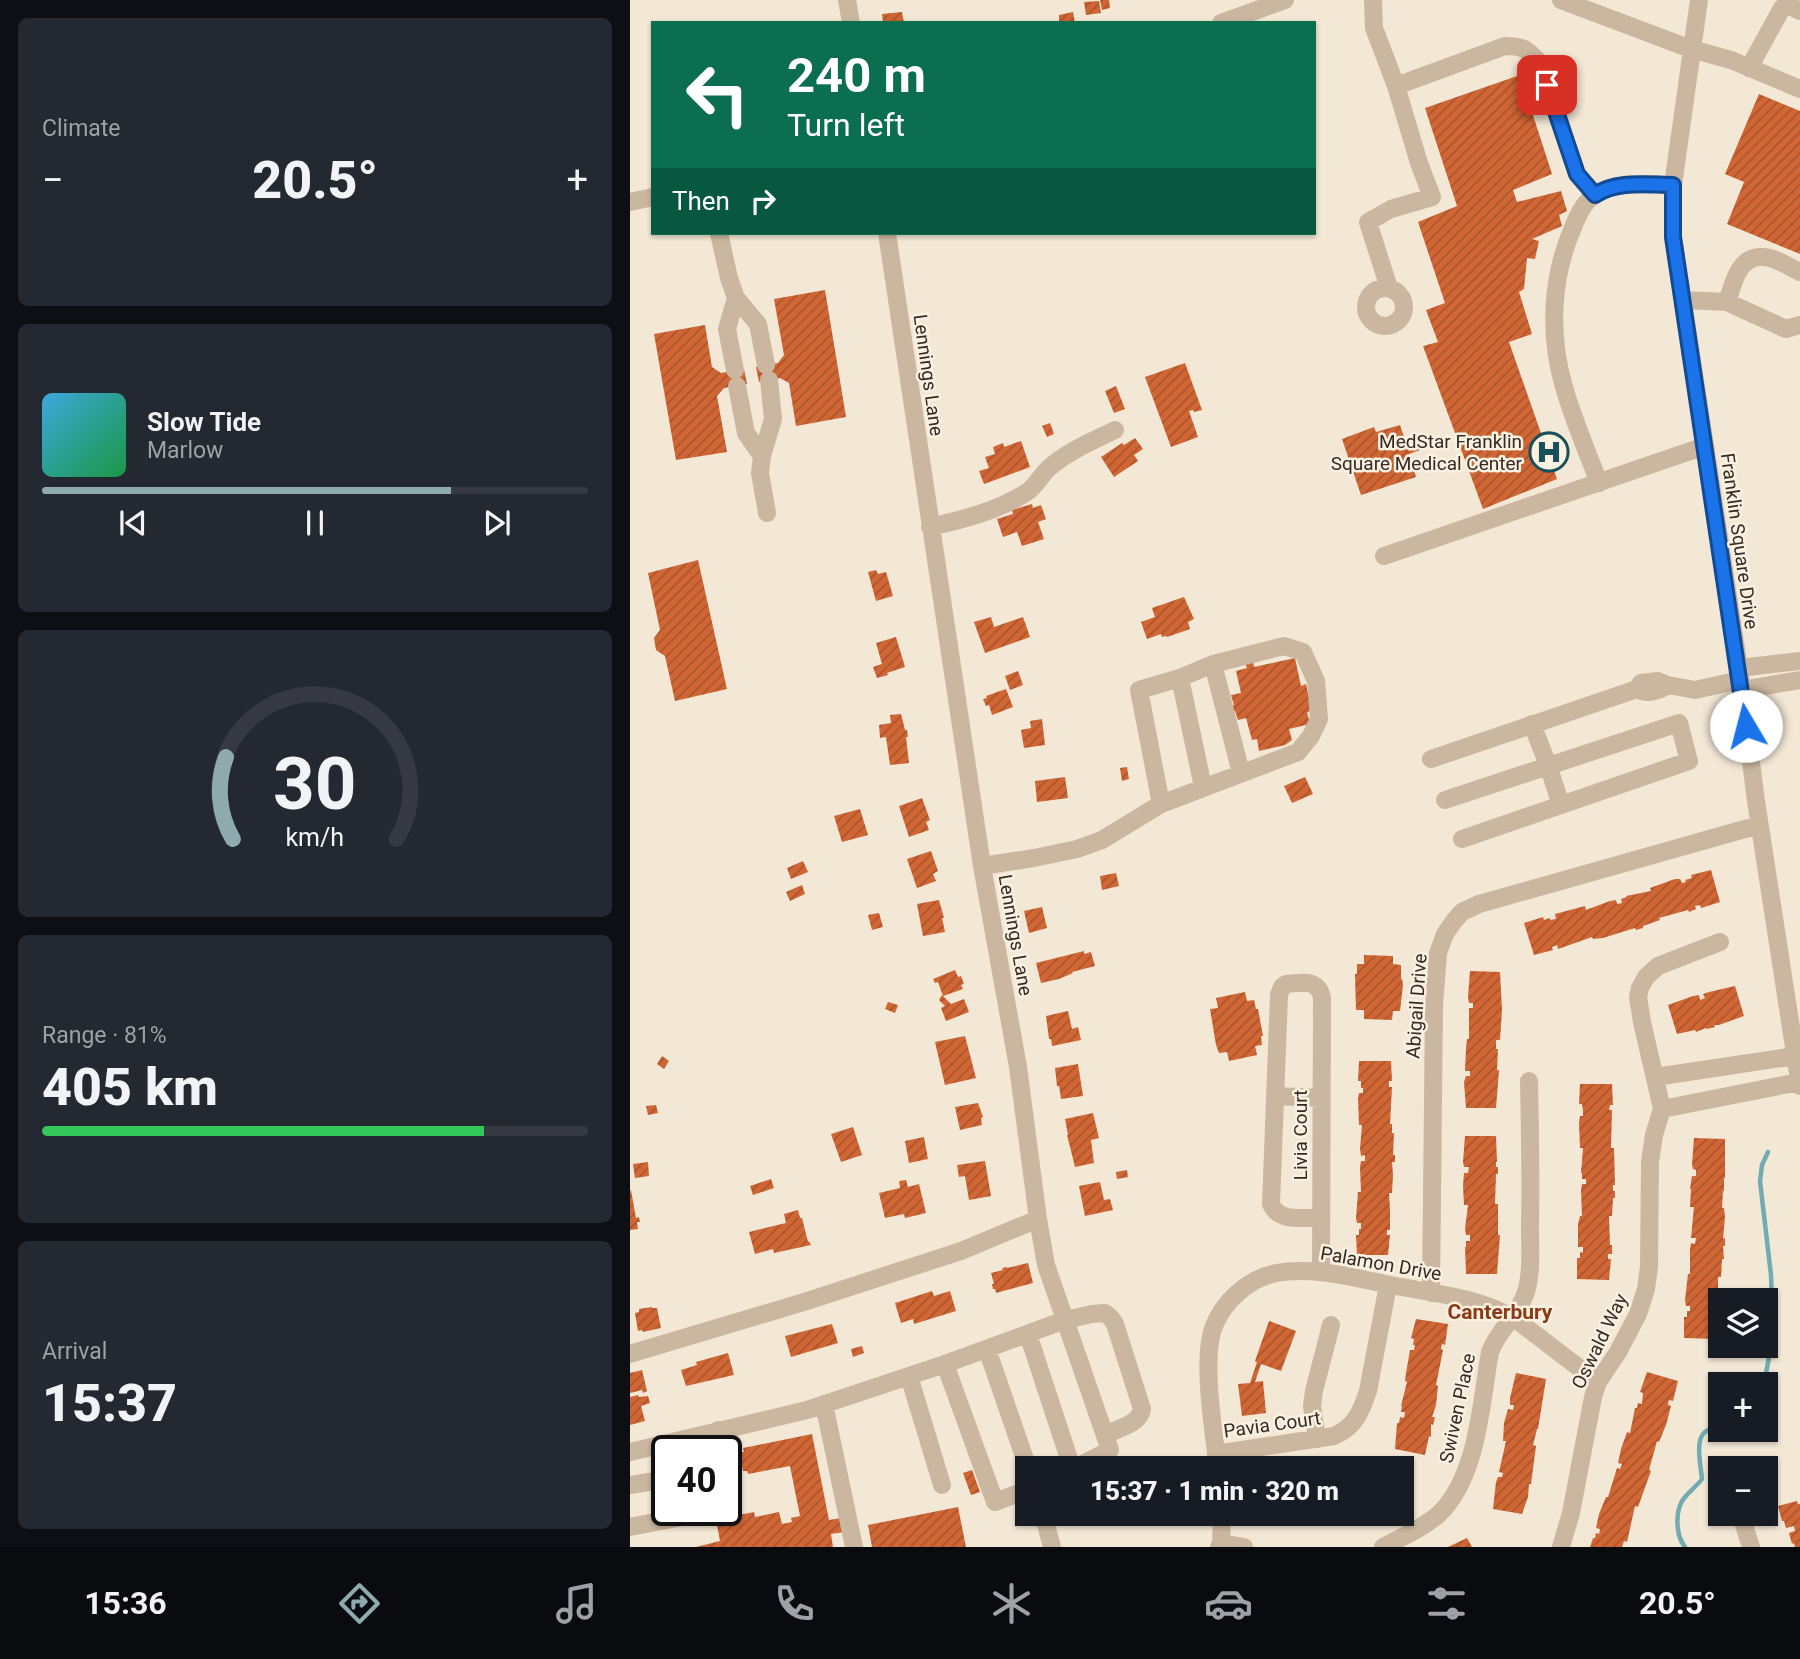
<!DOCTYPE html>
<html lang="en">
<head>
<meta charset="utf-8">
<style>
	:root { --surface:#171b24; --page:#242831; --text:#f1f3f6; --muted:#9ea1a6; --line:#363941; --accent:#8faaaf }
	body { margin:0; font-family:Roboto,sans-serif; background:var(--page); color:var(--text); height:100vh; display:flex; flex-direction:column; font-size:26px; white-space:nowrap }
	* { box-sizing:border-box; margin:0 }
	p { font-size:23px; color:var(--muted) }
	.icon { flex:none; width:38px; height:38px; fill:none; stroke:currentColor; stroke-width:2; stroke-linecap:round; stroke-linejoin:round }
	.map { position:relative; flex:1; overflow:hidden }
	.sheet { display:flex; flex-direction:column; gap:18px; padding:18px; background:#0d0f14; width:630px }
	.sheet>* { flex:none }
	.banner { position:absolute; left:21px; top:21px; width:665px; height:214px; border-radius:0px; box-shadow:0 2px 5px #0004; background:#0b6e4f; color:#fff; overflow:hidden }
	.controls { position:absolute; left:1078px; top:1288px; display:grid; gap:14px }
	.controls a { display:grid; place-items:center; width:70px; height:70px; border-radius:0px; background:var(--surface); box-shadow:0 2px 5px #0004; font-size:35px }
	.speed { position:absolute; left:21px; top:1435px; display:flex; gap:14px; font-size:35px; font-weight:700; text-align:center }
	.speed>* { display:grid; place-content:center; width:91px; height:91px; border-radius:50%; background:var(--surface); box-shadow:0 2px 5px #0004; line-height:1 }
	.speed .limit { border:4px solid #111; border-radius:10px; background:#fff; color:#111 }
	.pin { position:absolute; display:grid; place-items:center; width:60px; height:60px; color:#fff; margin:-30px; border-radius:14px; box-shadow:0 4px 10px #0006 }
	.me { position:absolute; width:77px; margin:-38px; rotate:352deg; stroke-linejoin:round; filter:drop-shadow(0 0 5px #0008) }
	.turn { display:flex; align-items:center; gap:24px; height:147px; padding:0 21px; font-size:32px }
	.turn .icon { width:91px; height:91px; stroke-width:2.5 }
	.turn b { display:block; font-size:49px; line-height:60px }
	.then { display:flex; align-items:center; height:66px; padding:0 21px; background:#0003; gap:14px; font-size:26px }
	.big { font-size:52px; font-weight:800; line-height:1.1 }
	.sheet .tile { flex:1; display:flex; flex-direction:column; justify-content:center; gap:10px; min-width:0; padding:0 24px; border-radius:10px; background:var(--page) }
	.sheet .dial { align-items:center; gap:0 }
	.dial svg { height:182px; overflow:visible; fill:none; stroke:var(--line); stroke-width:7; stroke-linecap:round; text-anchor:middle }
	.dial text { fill:var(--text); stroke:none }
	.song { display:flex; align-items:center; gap:21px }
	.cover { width:84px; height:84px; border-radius:10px; background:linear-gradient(135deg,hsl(200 70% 55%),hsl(140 70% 35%)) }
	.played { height:7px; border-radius:4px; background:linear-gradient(90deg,var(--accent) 75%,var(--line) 75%) }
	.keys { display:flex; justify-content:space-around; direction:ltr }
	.heat { display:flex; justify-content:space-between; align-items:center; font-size:38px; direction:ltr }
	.charge { height:10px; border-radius:5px; background:linear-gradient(90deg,#34c759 81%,var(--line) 0) }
	.trip { position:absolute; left:385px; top:1456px; width:399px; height:70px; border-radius:0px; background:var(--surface); box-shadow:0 2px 5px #0004; font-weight:800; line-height:70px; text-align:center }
	.tabs { display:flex; height:112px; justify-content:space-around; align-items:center; background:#090b0e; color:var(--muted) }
	.tabs .icon { width:49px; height:49px }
	.tabs .current { color:var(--accent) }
	.tabs b { font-size:32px; color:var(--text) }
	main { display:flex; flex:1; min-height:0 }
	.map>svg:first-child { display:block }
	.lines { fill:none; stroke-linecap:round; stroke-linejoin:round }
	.stream { stroke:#72abb2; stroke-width:4.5 }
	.building { fill:url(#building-hatch) }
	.minor { stroke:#cbb7a0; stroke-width:18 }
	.route-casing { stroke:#114b97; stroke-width:18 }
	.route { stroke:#1a73e8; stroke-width:12 }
	.labels { text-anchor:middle; stroke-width:5; stroke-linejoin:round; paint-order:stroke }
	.street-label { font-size:19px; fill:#352a24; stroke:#faf1e1 }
	.poi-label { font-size:19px; fill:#352a24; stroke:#faf1e1; text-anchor:end }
	.neighbourhood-label { font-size:21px; font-weight:bold; fill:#8a3a17; stroke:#faf1e1 }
</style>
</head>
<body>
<main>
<section class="sheet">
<div class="tile"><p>Climate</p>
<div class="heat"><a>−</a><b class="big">20.5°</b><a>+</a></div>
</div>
<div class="tile">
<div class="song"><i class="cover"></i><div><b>Slow Tide</b><p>Marlow</p></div></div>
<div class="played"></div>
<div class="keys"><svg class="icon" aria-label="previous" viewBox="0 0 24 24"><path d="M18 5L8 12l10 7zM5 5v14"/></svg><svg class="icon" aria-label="pause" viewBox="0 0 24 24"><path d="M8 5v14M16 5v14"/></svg><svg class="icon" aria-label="next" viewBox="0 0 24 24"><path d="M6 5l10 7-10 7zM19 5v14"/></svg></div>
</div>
<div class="tile dial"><svg viewBox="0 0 100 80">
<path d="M14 69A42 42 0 1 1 86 69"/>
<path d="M14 69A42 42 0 0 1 11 33" stroke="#8faaaf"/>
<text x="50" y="56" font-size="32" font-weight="700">30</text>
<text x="50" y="72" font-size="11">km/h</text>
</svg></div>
<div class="tile"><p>Range · 81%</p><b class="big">405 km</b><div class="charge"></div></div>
<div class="tile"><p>Arrival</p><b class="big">15:37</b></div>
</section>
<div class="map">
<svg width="1170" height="1547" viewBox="0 0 1170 1547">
	<defs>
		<pattern id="building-hatch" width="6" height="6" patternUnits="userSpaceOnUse" patternTransform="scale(1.75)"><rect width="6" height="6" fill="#d16635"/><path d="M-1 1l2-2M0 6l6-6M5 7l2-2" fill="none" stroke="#aa542d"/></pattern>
	</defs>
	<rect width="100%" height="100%" fill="#f3e7d5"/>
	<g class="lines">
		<path class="stream" d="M1134 1384 1143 1336 1141 1275 1130 1181 1132 1165 1138 1152
			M1114 1430 1120 1438 1134 1437C1140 1428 1138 1414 1136 1404
			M1055 1547C1046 1536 1045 1514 1052 1501 1057 1493 1066 1487 1072 1479 1071 1467 1065 1441 1074 1433 1078 1428 1085 1428 1090 1426"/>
	</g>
	<path class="building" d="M470 0H479L480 8 472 10Z
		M469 1 471 13 456 15 454 2Z
		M272 12 274 23H253L252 14Z
		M443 12 445 23H429V15Z
		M890 75 922 174 883 190 887 202 931 191 937 211 929 215 932 226 902 239 909 241 905 259 897 258 894 289 889 292 902 334 879 342 927 479 853 509 793 346 808 342 796 310 815 303 788 222 827 206 795 108Z
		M1129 94 1170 111V254L1097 224 1114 182 1095 174Z
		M195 290 216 417 166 426 159 383 150 378 129 382 126 367 148 363 154 355 144 299Z
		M75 325 82 367 91 373 114 369 117 384 94 388 87 396 97 452 46 460 24 334Z
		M555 363 572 410 564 412 563 410 559 411 568 437 541 447 515 377Z
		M486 386 495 409 484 413 475 391Z
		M420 423 424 434 417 437 412 426Z
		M770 425 775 440 793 435 798 447 779 454 786 477 731 495 712 439 744 427 746 432Z
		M505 438 513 449 504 455 508 461 484 477 471 457 492 443 494 445Z
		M391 441 400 467 354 484 349 471 359 468 355 457 365 454 363 447 373 443 374 447Z
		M402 504 403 508 411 505 416 519 408 522 414 539 392 546 387 532 373 537 367 519 383 514 382 510Z
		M68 560 97 689 45 701 35 656 26 650 24 638 30 630 18 573Z
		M246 570 248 574 256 572 263 596 246 601 238 572Z
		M554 597 564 619 558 622 560 629 537 637 536 636 532 637 531 634 517 639 511 622 525 617 522 608Z
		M361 617 364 627 393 617 400 637 355 653 344 622Z
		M266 637 275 667 257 673 258 675 247 678 243 667 252 664 246 643Z
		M665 658 671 686 676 684 682 711 677 712 680 724 659 729 662 740 655 745 629 751 627 739 622 740 616 718 608 720 605 711H603L601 706 604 705 601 695 611 693 606 671 617 668 615 663 623 661 624 667Z
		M388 671 393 685 380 690 375 676Z
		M376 689 383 707 362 715 359 705 356 706 353 699 357 698 356 696Z
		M271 714 275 730H277L278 737H276L279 763 260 765 256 737 250 738 249 725 261 723 260 715Z
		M412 719 415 745 394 748 391 730 401 728 400 721Z
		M497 767 499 779 492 781 490 768Z
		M435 777 438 798 407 802 405 781Z
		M675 777 683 794 662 803 654 786Z
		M292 798 300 820 296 822 299 830 279 837 269 806Z
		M230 809 238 835 212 842 204 816Z
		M301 851 308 871 303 874 306 881 287 888 277 859Z
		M173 861 178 872 161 879 157 868Z
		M1081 870 1090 902 1071 908 1070 905 1065 906 1066 909 1059 912 1058 910 1029 918 1030 920 1013 926V928L1006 930 1005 928 973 938 963 939 962 937 928 949 927 945 922 947 923 950 904 955 894 923 913 917 914 920 920 918V920L926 919 925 914 955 906 956 910 980 901 986 900 987 904 992 903 991 899 997 897 996 896 1021 891 1020 888 1045 879H1050L1052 883 1056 882 1055 880 1062 878 1061 875Z
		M486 873 489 886 472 890 470 876Z
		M172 885 175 894 160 901 156 892Z
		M309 900 314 918H312L315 932 293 936 287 904Z
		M412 907 417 928 399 933 394 911Z
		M249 913 253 927 242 930 238 915Z
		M454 951V954L461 952 465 966 442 972 443 973 429 979 411 983 406 963Z
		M734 955 763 956V964L771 965V979H772L773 985 770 1011H763L762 1020 734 1019V1010H726L725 974H727V964H734Z
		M325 970 328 977 331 976 334 984 331 985 333 989 313 996 308 982 305 983 303 979Z
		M840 971 870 972 872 1010 870 1040H866V1049H868L867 1070H869L866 1108H836L834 1082 836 1076H840V1071H835L836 1048 837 1039H839V1008H843V1003H839L838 997Z
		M1105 986 1114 1016 1089 1025H1084L1085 1027 1077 1029 1076 1028 1066 1032 1065 1030 1047 1034 1038 1005 1063 996 1069 995 1070 1000 1075 998 1073 994 1079 992Z
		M615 992 617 1001 624 1000 626 1009H628L633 1036H631L632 1045 625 1046 627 1055 599 1061 597 1052 589 1053 586 1045 580 1009 588 1008 586 998Z
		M312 995 321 1004 334 999 339 1012 316 1021 311 1008 315 1006 309 1000Z
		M258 1002 268 1005 265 1013 255 1009Z
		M438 1011 442 1029 448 1027 451 1040 422 1046 421 1039H419L416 1016Z
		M335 1036 346 1078 315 1085 305 1042Z
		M32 1056 39 1061 34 1069 27 1064Z
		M729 1061H761L762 1081H759V1087H762L760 1124H762V1133H764L763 1155H765V1162H762L763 1175 762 1193H759L760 1210V1230H757V1235H760L758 1255H727L726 1235H729V1229H731V1223H727L726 1218 728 1192H731L730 1167 731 1161H735V1155L731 1156 730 1149 732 1125H729L728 1099 729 1093H733V1088H731V1081H728Z
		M448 1064 453 1096 431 1099 429 1086H427L425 1068Z
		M950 1084H982L983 1105H980L979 1110H982L981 1148H984L985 1185H983V1191H985V1198H983L982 1216H979L980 1245H982V1254H978V1259H981L979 1280 947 1279V1258H950V1252L953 1253V1247H948V1224L950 1216H952L951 1190 952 1184H956V1179H952V1173H951L953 1148H950L949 1123 950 1116H953V1111L952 1104H949Z
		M348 1103 353 1117 351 1118 352 1125 330 1130 325 1107Z
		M26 1105 28 1113 18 1115 16 1106Z
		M463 1113 469 1138 461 1140 464 1163 445 1167 437 1135H438L435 1119Z
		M223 1127 232 1155 211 1162 201 1134Z
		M835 1136H866L867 1162H866V1167H868V1174H866L865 1204H868V1235H870L867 1274H836L835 1247H836V1241H840V1235H836L835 1229 838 1205H834L833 1186 834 1173H838L839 1167H834L833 1162Z
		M294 1137 298 1159 279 1163 275 1141Z
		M1064 1138 1095 1139V1178H1094V1191H1093L1092 1208H1094L1095 1217 1093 1239 1095 1238V1246H1093L1094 1259H1092L1091 1277H1088V1314H1084V1319H1088L1086 1339 1054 1338V1317H1057V1311H1060V1306H1056L1055 1300 1058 1274H1060V1250L1061 1243 1065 1244 1066 1238H1061L1064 1207H1060L1061 1189H1060L1062 1176H1066V1170L1063 1169 1062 1164Z
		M355 1161 361 1196 339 1200 335 1176 329 1177 327 1165Z
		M18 1162 19 1176 5 1178 3 1164Z
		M497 1170 498 1177 487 1179 486 1172Z
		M141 1179 144 1188 123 1195 120 1186Z
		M276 1180 278 1187 289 1184 296 1213 275 1218 274 1214 255 1218 249 1193 270 1188 269 1181Z
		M470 1182 474 1200 480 1199 483 1210 455 1216 449 1186Z
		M1 1190 6 1218 9 1217 10 1222H7L8 1229 0 1230V1191Z
		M168 1210 170 1218H172L178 1242 179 1241 181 1245 144 1253 143 1249 125 1254 119 1232 156 1223 154 1214Z
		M398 1263 403 1283 366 1293 365 1289H363L362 1284H364L361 1273 373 1270 372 1268 377 1267V1268Z
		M302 1291 304 1296 320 1291 326 1311 284 1324 283 1319 271 1323 265 1303Z
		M22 1307V1308H27L31 1328 13 1332 12 1330 8 1331 5 1313 9 1312V1309Z
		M786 1319 818 1324 815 1345 812 1344 811 1349 813 1350 806 1385 808 1386 806 1405 802 1417H805L803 1425 801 1424V1437L799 1436 795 1455 765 1449 767 1423H769L770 1417 774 1418 775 1412H771L772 1406H771L777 1382 775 1381 776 1373 780 1350H784L785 1345H783L784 1339 781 1338Z
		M639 1321 666 1331 651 1371 631 1364 625 1382 633 1381 636 1413 612 1416 608 1384 620 1383 627 1362 625 1361Z
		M202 1324 208 1343 161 1357 155 1336Z
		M232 1346 234 1353 223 1357 221 1349Z
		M98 1353 104 1375 56 1386 51 1370 67 1365 66 1362Z
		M12 1370 17 1391 13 1393 12 1390 0 1393V1373Z
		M1017 1372 1048 1381 1043 1401 1039 1400 1038 1405 1041 1406 1036 1425 1029 1442 1027 1441 1019 1470 1021 1471 1008 1507 1005 1506 997 1542 994 1541 992 1547H960L963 1538H965L966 1533 969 1534 970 1529 966 1528 969 1514 976 1497H978L987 1468 990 1469 992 1464 988 1463 991 1449 997 1432 1000 1433 1005 1408H1007L1008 1403 1012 1404 1013 1393 1010 1392Z
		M886 1373 916 1379 908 1429H907L903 1445 906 1446 901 1484H899L898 1497 892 1514 863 1509 866 1482 868 1477H872L873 1473 869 1472 876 1441H873L874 1423 878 1409 883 1410 884 1405H880V1398Z
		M8 1395 9 1397 18 1396 20 1403 11 1406 15 1421 0 1425V1397Z
		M182 1434 199 1520 217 1517 220 1531 201 1534 203 1547H66L90 1541 87 1525 110 1520 109 1515 124 1512 125 1517 149 1512 152 1524 162 1522 161 1518 170 1516 160 1466 118 1474 117 1471H113L109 1453 114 1452 113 1448Z
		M342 1470 350 1492 341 1495 333 1473Z
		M1167 1501 1168 1504H1170V1547H1165L1164 1543 1162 1544 1159 1533 1165 1531 1164 1526 1156 1528 1154 1521H1152L1148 1506Z
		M328 1507 336 1547H242L238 1525Z
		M837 1538 842 1547H818Z"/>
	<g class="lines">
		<path class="minor" d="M217 0 221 23
			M743 0 744 28 766 86 789 163 802 197 761 209 738 222 759 288
			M931 0 1061 49 1101 60 1170 89
			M1069 0 1043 185V237L1109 668 1126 801 1170 1086
			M591 23 655 0
			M1119 68 1152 8 1160 6 1170 11
			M766 86 875 46C894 46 897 49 910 63L947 174 965 195
			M0 202 23 197
			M89 233 99 278 106 298 128 324 136 365
			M736 307a19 19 0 1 1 38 0a19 19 0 1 1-38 0Z
			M1054 300 1097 302 1156 329 1170 325
			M1097 302C1103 285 1108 255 1133 257 1145 257 1159 267 1170 272
			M105 370 97 329 106 298
			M107 386 116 433 132 456
			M969 483C957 451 943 419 934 387 919 336 921 279 942 230 948 214 956 196 974 190 995 181 1021 185 1043 185
			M137 513 130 473 132 456 143 419 139 380
			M300 527C334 519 368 511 397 492 406 486 411 475 419 468 438 451 463 441 485 430
			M754 556 1075 446
			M583 664 611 773
			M1109 668 1170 661
			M550 678 573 787
			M1038 685C1028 691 1018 695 1007 689L1011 683 1028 681 1038 685 1065 690 1110 680
			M1111 690 1170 680
			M801 759 1007 689
			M815 800 1049 723 1059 761 931 805 918 765 902 724
			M832 839 931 805
			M352 866 404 858 447 849 472 840 531 804 668 752 681 736 689 719 686 681 673 652 654 646 583 664 550 678 509 690 531 804
			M1025 1077 1165 1056
			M645 1096 692 1098
			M1032 1109 1169 1082
			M408 1219 416 1265 480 1450 445 1468
			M691 1272 692 998C688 978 672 983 656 984L652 987 649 995 641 1204C649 1223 673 1217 691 1218
			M801 1293 804 1005 808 953 815 934 824 921 832 912 849 904 1129 825
			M398 1334 442 1468
			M357 1349 398 1468
			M0 1354 174 1302 331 1251 408 1219 388 1067 352 866 257 233
			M279 1376 312 1485
			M194 1404 224 1547
			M88 1430 92 1451
			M687 1439 682 1406 684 1391 701 1325
			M0 1452 177 1410 315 1364
			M586 1454 704 1436C725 1427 731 1412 738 1391L758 1285
			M588 1468C584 1433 571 1358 584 1326 594 1301 618 1279 646 1273 683 1266 724 1278 761 1285 801 1293 847 1297 883 1318 892 1323 900 1331 909 1337 928 1352 948 1367 968 1382
			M96 1479 99 1494 96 1506
			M0 1485 37 1479
			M397 1490 365 1502 315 1364 435 1320 462 1314 475 1313 481 1318 485 1324 512 1409C510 1424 487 1429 475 1435
			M413 1514 422 1547
			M1113 1522 1121 1547
			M0 1527 88 1510
			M591 1543 614 1547
			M589 1547 591 1543 592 1514
			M753 1547C772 1537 793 1528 809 1514 848 1477 851 1402 860 1352 869 1328 888 1317 896 1292 902 1272 900 1248 900 1227 901 1178 900 1129 899 1081
			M931 1547 941 1513 963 1397 968 1382 988 1352 1008 1314 1016 1289 1019 1267 1020 1162 1024 1135 1032 1109 1012 1022 1008 997 1010 988 1016 977 1028 966 1090 942"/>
	</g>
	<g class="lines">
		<g class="route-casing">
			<path id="route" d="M917 85 947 174 965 195C987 180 1018 185 1043 185V237L1116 726"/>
		</g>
		<use href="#route" class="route"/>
	</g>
	<defs>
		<g id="hospital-ring" transform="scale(2.0125)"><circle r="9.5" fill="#faf1e1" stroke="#175059" stroke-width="1.5"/><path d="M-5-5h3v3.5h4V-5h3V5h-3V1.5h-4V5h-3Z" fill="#175059"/></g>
	</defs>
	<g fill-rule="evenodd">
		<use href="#hospital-ring" x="919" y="452"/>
	</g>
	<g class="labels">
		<g class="street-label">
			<text transform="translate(299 375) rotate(82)" y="7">Lennings Lane</text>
			<text transform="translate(1110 541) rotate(82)" y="7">Franklin Square Drive</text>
			<text transform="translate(386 935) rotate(80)" y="7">Lennings Lane</text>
			<text transform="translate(786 1006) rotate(-86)" y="7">Abigail Drive</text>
			<text transform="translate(670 1135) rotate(-90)" y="7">Livia Court</text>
			<text transform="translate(751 1263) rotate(10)" y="7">Palamon Drive</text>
			<text transform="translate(969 1341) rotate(-64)" y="7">Oswald Way</text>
			<text transform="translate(827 1408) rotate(-78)" y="7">Swiven Place</text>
			<text transform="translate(642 1424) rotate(-8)" y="7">Pavia Court</text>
		</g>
		<g class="poi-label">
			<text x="892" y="448">MedStar Franklin<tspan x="892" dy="22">Square Medical Center</tspan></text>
		</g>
		<g class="neighbourhood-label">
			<text x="870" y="1319">Canterbury</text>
		</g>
	</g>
</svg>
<div class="controls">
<a><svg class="icon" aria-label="layers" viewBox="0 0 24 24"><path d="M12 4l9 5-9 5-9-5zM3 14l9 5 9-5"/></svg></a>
<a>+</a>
<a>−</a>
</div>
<div class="speed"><div class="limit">40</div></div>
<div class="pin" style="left:917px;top:85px;background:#d93025"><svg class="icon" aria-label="arrive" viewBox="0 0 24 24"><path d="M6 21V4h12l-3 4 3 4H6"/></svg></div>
<svg class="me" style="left:1116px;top:726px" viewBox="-20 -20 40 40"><circle r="19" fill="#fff"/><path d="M0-13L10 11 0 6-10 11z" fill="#1a73e8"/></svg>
<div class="trip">15:37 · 1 min · 320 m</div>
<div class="banner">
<div class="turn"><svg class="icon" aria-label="left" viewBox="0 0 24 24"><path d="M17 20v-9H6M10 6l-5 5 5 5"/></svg><div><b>240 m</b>Turn left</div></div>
<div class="then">Then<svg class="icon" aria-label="right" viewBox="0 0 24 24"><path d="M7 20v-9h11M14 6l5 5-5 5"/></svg></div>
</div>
</div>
</main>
<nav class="tabs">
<b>15:36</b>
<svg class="icon current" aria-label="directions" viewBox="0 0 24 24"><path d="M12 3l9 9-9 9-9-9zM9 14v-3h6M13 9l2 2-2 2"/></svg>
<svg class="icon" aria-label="music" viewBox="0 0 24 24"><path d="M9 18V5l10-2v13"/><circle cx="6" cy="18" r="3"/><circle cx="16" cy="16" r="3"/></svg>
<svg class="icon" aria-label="phone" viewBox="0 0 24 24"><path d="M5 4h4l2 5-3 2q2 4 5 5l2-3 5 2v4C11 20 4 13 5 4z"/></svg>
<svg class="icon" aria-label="climate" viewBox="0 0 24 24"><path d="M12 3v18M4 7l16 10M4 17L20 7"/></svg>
<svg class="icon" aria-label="car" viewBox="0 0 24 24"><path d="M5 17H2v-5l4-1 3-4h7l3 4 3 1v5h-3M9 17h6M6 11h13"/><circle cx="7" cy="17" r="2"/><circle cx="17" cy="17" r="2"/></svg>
<svg class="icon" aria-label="filters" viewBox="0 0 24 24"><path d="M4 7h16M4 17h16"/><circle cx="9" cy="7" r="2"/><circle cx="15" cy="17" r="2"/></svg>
<b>20.5°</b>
</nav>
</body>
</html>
